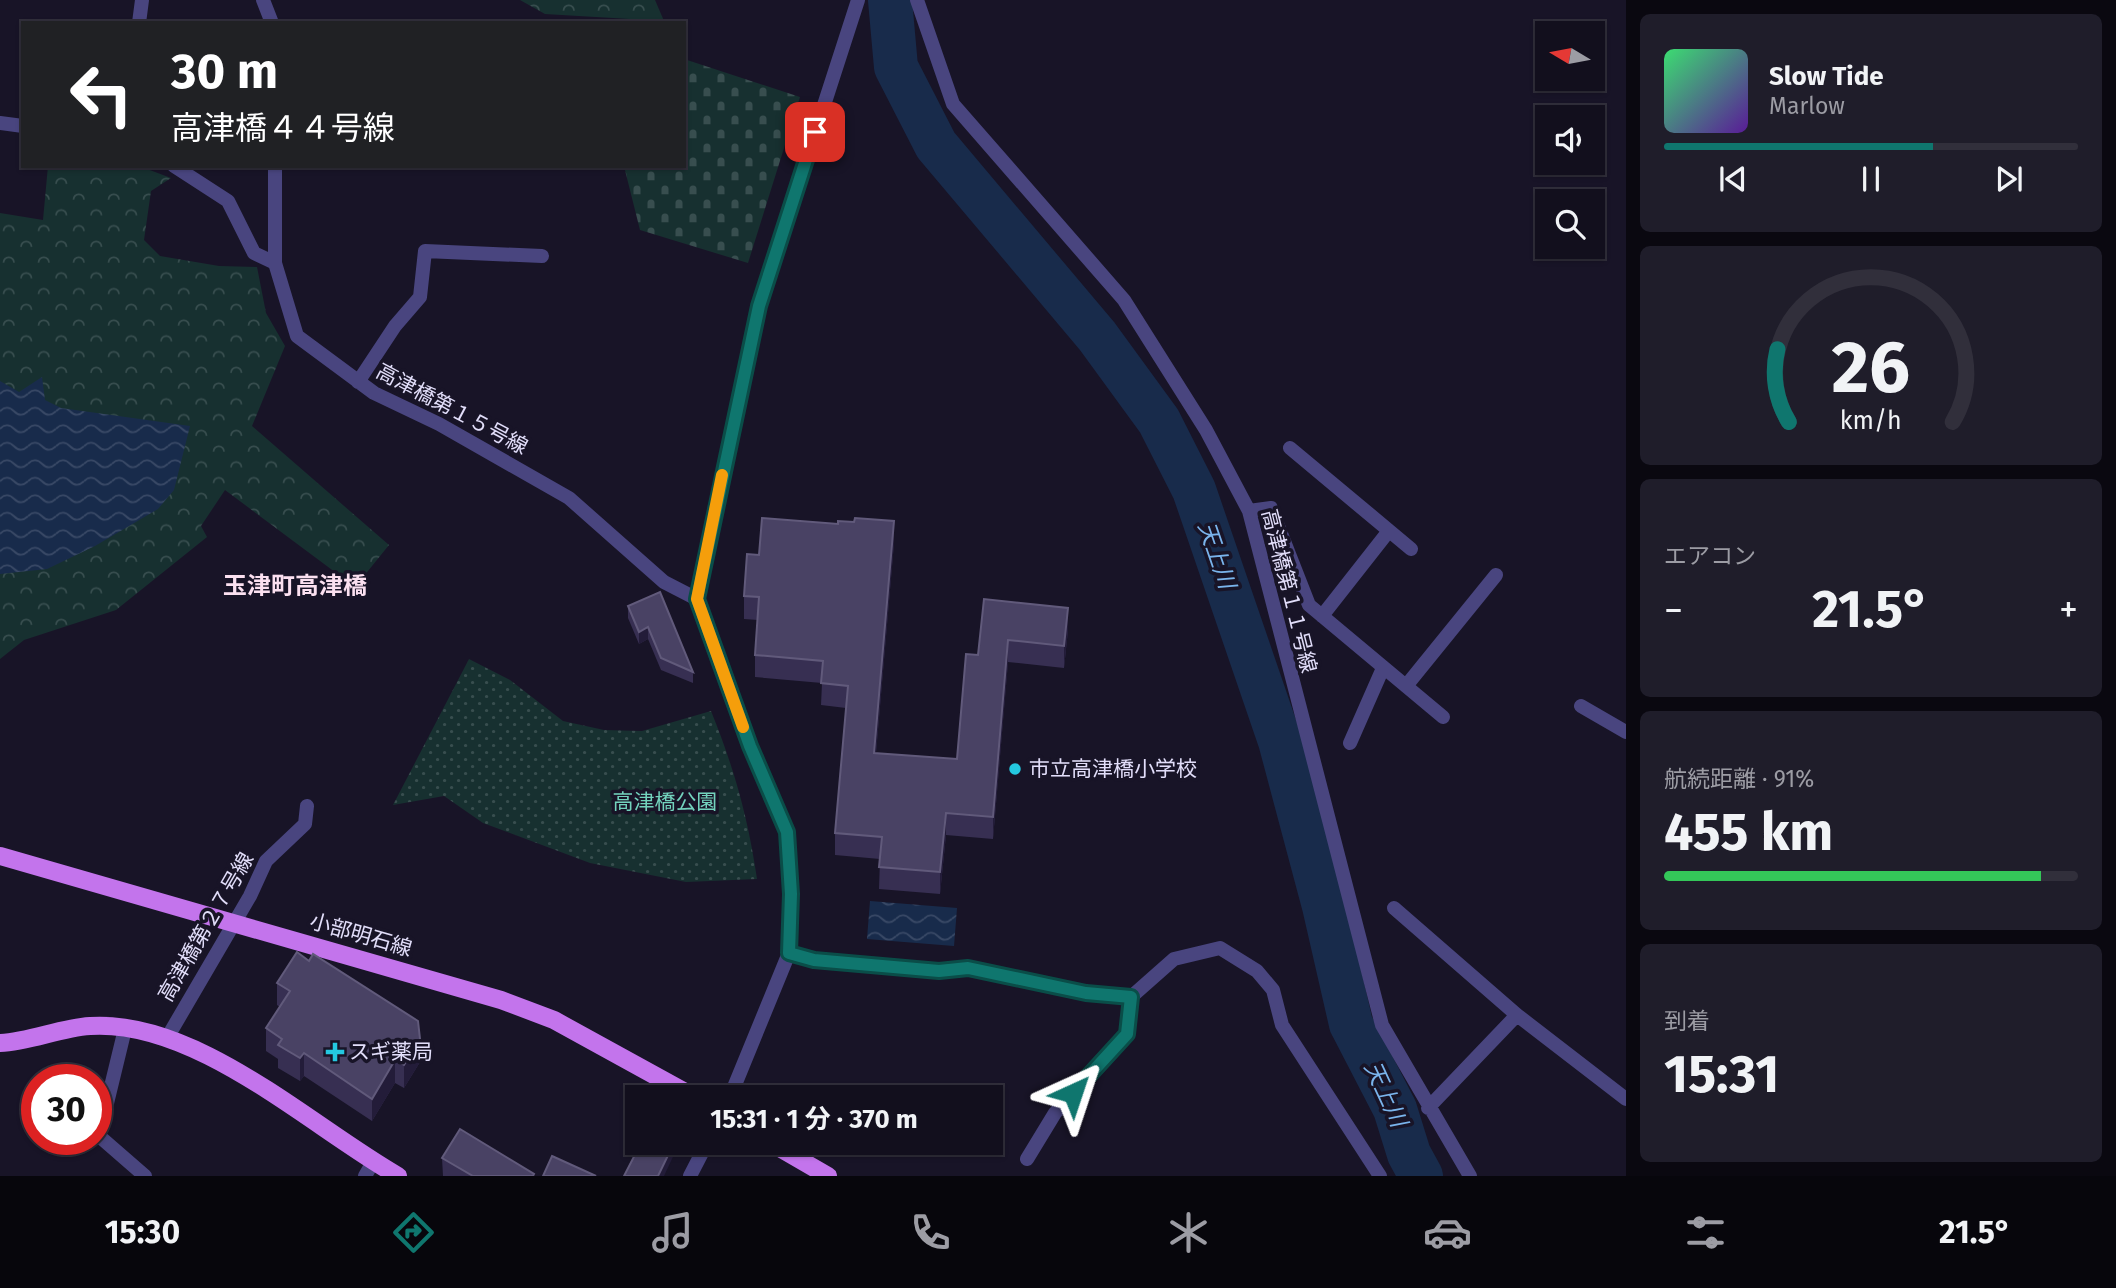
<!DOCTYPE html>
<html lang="ja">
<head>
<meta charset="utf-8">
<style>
	:root { --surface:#120f1d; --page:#1f1d2a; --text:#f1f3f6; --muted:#9c9ca4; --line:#312f3b; --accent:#0f766e }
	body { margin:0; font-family:"Fira Sans","Noto Sans JP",sans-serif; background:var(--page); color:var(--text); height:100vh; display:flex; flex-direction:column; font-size:26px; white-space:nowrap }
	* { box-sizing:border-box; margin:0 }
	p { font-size:23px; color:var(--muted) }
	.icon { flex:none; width:38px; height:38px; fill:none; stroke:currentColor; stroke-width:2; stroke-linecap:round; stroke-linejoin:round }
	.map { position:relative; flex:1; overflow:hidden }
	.panel { display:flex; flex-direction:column; gap:14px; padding:14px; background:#0a0810; width:490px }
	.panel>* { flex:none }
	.banner { position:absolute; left:21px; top:21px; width:665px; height:147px; border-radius:0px; box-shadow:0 2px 5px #0004,0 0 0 2px var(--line); background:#202124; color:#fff; overflow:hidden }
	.needle { width:46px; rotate:280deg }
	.controls { position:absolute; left:1535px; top:21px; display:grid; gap:14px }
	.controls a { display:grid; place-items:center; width:70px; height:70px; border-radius:0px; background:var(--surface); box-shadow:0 2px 5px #0004,0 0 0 2px var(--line); font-size:35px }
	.speed { position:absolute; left:21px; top:1064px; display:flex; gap:14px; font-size:35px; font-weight:700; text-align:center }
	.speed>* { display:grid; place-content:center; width:91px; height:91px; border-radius:50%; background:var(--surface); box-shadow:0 2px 5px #0004,0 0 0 2px var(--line); line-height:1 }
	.speed .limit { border:10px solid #d22; background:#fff; color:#111 }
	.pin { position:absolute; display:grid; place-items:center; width:60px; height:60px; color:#fff; margin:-30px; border-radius:14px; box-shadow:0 4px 10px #0006 }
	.me { position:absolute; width:77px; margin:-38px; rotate:42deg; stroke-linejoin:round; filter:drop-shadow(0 0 5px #0008) }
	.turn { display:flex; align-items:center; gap:24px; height:147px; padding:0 35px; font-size:32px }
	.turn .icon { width:91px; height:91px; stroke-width:2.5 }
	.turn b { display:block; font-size:49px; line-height:60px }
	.big { font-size:52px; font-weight:700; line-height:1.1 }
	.panel .widget { flex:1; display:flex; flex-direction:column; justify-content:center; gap:10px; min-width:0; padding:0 24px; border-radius:10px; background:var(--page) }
	.panel .dial { align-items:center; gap:0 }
	.dial svg { height:182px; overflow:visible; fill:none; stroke:var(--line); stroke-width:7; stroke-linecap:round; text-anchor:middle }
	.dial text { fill:var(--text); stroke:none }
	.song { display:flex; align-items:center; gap:21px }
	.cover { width:84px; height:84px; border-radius:10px; background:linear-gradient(135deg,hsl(140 70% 55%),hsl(270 70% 35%)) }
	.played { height:7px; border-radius:4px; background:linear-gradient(90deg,var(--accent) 65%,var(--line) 65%) }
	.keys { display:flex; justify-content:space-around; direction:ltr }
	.heat { display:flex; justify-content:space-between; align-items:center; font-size:38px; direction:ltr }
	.charge { height:10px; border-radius:5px; background:linear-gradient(90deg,#34c759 91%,var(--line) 0) }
	.trip { position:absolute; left:625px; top:1085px; width:378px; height:70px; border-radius:0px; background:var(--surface); box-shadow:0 2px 5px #0004,0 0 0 2px var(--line); font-weight:700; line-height:70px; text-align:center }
	.tab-bar { display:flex; height:112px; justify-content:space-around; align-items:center; background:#07060c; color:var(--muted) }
	.tab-bar .icon { width:49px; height:49px }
	.tab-bar .on { color:var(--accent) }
	.tab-bar b { font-size:32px; color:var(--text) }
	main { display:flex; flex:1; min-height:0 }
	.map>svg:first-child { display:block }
	.forest { fill:url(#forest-crowns) }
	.cemetery { fill:url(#cemetery-stones) }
	.park { fill:url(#park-dots) }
	.water { fill:url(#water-waves) }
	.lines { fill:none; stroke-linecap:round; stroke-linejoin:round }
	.river { stroke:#182b4b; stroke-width:44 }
	.minor { stroke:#49457f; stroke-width:14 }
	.tertiary { stroke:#49457f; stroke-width:14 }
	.primary { stroke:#c374ec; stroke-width:18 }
	.wall { fill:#372f52 }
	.shaded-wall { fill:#231c39 }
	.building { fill:#494264; stroke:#615a7b; stroke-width:2 }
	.route-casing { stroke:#0a4d48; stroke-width:18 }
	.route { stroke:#0f766e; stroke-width:12 }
	.slow { stroke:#f59e0b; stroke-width:12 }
	.poi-dot { fill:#24c8e0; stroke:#181427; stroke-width:2.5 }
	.labels { text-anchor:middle; stroke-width:7; stroke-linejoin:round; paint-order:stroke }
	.street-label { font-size:21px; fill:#e2defa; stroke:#181427 }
	.poi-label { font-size:21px; fill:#e2defa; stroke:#181427; text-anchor:start }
	.park-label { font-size:21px; fill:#73d2bd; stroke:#181427 }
	.water-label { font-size:23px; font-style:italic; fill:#7ab4ec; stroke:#181427 }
	.quarter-label { font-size:24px; font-weight:bold; fill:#fbe0f0; stroke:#181427 }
</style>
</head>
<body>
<main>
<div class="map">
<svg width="1626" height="1176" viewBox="0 0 1626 1176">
	<defs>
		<pattern id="forest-crowns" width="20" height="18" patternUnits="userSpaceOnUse" patternTransform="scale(1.75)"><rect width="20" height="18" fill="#173030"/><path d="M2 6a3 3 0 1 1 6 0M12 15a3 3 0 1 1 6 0" fill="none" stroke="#384e4f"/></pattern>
		<pattern id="cemetery-stones" width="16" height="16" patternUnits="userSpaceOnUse" patternTransform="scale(1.75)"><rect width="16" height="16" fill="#173030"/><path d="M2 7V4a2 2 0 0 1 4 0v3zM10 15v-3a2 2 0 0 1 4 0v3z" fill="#384e4f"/></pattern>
		<pattern id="park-dots" width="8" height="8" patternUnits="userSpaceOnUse" patternTransform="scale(1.75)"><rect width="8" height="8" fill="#173030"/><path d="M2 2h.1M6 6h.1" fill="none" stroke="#384e4f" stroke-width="1.8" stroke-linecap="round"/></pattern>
		<pattern id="water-waves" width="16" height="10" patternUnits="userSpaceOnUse" patternTransform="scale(1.75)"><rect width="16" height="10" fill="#182b4b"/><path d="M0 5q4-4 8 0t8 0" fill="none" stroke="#394966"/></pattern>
	</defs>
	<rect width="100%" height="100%" fill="#181427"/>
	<path class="forest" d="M520 0H655L664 21 545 14Z
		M48 166H139L171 178 151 191 144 240 160 256 219 266 257 267 266 313 285 346 252 426 389 545 355 587 225 490 201 526 207 537 116 610 24 640 0 659V213L43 220Z"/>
	<path class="cemetery" d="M684 59 800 97 748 263 640 230 624 166H684Z"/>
	<path class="park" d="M469 659 510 680 563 721 604 730 642 731 711 711C734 768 748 817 757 879L686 882 590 863 483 823 444 796 393 805Z"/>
	<path class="water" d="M42 377 45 400 61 408 190 426 174 490 158 509 95 546 47 569 0 574V381L19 392Z
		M870 901 957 908 954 946 867 939Z"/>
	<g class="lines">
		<path class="river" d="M890 0 896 67 936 145 1097 336 1159 421 1194 490 1280 741 1324 906 1351 1024 1395 1109 1409 1154 1421 1176"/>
		<path class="minor" d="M263 0 272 23
			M917 0 953 104 1124 300 1206 430 1249 511 1382 1025 1470 1176
			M139 23 142 0
			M0 123 23 126
			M174 166 228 201 254 253 275 263 297 336 374 393 439 424 569 498 664 582 697 599
			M275 166V263
			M358 382 395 326 420 297 425 251 542 256
			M1290 448 1411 549
			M1249 511 1271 508 1309 605 1443 717
			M1322 616 1388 532
			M1406 686 1496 575
			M1581 706 1626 732
			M1350 743 1383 668
			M1394 908 1517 1015 1428 1108
			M789 953 814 960 939 971 968 968 1086 993 1131 997 1174 959 1220 948 1257 971 1273 990 1282 1025 1380 1176
			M1517 1015 1626 1099
			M125 1029 99 1136 145 1176
			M167 1038 250 896 266 861 305 824 307 806
			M1027 1159 1055 1113 1127 1034 1131 997
			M365 1176 373 1162"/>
		<path class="tertiary" d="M730 1097 789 953 791 894 787 833 750 746 697 599 759 306 858 0
			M690 1176 707 1143"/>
		<path class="primary" d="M0 856 501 1000 554 1020 694 1097
			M0 1043C30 1042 59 1028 90 1026 196 1019 309 1125 398 1176
			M771 1143 828 1176"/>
	</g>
	<path class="wall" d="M894 543 876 753 957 759 978 655 984 599 1068 630 1064 668 1008 662 993 839 946 835 940 894 879 889 880 859 835 855V833L846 708 821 705 822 683 755 677V655L758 620 744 619V596L759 555Z
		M628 606 693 672V683L661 670 648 639 639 644 628 618Z
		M277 983 420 1062 404 1088 395 1083 372 1121 304 1076 300 1081 278 1068V1059L266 1051V1028L280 1007 277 1005Z
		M442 1158 534 1176H443Z"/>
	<path class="shaded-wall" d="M894 521V543L874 775V753Z
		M1068 608V630L1064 668V646Z
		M648 627V639L639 644V632Z
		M1008 640V662L993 839V817Z
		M946 813V835L940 894V872Z
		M420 1039V1062L404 1088V1065Z
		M304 1053V1076L300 1081V1058Z
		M395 1060V1083L372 1121V1099Z
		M674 1143H678V1146L664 1176H658Z"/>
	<path class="building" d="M762 518 838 524V521L854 522 855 518 894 521 874 753 957 759 966 654 978 655 984 599 1068 608 1064 646 1008 640 993 817 946 813 940 872 879 867 882 837 835 833 848 686 821 683 823 661 755 655 759 597 744 596 747 554 759 555Z
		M660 592 693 672 661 658 648 627 639 632 628 606Z
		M297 952 309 961 313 954 418 1021 420 1039 404 1065 395 1060 372 1099 304 1053 300 1058 278 1045 282 1039 266 1028 290 991 277 983Z
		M460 1129 534 1174 533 1176H473L442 1158Z
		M641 1143H674L658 1176H624Z
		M552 1156 596 1176H543Z"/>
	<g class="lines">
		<g class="route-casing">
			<path id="route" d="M815 132 759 306 697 599 750 746 787 832 791 894 789 953 814 960 939 971 968 968 1086 993 1131 997 1127 1034 1073 1093"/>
		</g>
		<use href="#route" class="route"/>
		<path class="slow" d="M722 475 697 599 743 727"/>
	</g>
	<g class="poi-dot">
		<circle cx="1015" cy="769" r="7"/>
		<path d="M331.5 1041.5h7v7h7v7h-7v7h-7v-7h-7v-7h7z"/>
	</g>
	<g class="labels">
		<g class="street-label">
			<text transform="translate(452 409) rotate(28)" y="7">高津橋第１５号線</text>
			<text transform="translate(1289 591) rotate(76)" y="7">高津橋第１１号線</text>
			<text transform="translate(206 927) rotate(-60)" y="7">高津橋第２７号線</text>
			<text transform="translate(361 935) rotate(16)" y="7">小部明石線</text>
		</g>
		<g class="poi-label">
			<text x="1029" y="776">市立高津橋小学校</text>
			<text x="349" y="1059">スギ薬局</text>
		</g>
		<g class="park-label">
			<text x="665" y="809">高津橋公園</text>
		</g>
		<g class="water-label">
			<text transform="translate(1217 555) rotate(71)" y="8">天上川</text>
			<text transform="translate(1386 1094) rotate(65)" y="8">天上川</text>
		</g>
		<g class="quarter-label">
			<text x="295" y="594">玉津町高津橋</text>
		</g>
	</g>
</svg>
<div class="controls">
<a><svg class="needle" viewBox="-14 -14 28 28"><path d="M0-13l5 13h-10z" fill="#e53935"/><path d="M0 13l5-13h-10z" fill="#9c9ca4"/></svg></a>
<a><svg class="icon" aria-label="sound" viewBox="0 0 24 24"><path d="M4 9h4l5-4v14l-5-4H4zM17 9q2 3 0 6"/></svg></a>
<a><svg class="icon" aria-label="search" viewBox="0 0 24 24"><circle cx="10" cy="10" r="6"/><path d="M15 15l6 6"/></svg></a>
</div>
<div class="speed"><div class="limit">30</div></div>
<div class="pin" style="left:815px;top:132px;background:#d93025"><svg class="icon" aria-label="arrive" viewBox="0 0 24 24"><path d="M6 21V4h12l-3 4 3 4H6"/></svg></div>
<svg class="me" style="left:1073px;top:1093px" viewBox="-20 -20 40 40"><path d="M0-17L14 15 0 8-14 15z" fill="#0f766e" stroke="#fff" stroke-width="4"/></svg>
<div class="trip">15:31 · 1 分 · 370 m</div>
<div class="banner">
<div class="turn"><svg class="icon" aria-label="left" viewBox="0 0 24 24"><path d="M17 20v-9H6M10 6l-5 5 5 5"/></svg><div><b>30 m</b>高津橋４４号線</div></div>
</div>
</div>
<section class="panel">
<div class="widget">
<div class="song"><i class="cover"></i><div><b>Slow Tide</b><p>Marlow</p></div></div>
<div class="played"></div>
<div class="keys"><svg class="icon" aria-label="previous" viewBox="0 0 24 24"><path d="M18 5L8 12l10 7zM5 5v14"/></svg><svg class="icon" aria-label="pause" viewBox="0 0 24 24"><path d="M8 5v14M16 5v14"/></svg><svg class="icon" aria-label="next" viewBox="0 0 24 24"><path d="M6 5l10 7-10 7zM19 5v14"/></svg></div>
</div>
<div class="widget dial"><svg viewBox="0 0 100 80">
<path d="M14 69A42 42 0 1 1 86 69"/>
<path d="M14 69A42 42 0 0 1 9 37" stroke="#0f766e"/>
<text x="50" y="56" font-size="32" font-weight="700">26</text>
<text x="50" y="72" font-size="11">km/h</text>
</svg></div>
<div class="widget"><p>エアコン</p>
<div class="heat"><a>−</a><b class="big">21.5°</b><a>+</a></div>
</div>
<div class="widget"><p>航続距離 · 91%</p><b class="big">455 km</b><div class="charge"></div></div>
<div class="widget"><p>到着</p><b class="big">15:31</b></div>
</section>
</main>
<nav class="tab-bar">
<b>15:30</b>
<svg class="icon on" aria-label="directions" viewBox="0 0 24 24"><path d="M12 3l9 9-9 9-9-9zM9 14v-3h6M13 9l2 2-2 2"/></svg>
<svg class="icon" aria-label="music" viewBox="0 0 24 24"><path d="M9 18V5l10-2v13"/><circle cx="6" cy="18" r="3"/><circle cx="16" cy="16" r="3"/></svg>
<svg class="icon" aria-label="phone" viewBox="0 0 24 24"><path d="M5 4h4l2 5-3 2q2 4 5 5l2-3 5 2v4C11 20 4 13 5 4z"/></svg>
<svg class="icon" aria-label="climate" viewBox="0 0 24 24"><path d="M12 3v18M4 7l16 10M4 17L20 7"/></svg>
<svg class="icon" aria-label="car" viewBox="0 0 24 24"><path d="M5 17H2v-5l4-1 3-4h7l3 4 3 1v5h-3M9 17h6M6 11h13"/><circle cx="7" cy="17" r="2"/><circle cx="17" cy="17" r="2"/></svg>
<svg class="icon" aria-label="filters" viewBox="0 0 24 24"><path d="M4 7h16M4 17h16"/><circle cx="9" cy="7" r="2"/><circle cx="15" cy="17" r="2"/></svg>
<b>21.5°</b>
</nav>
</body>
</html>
